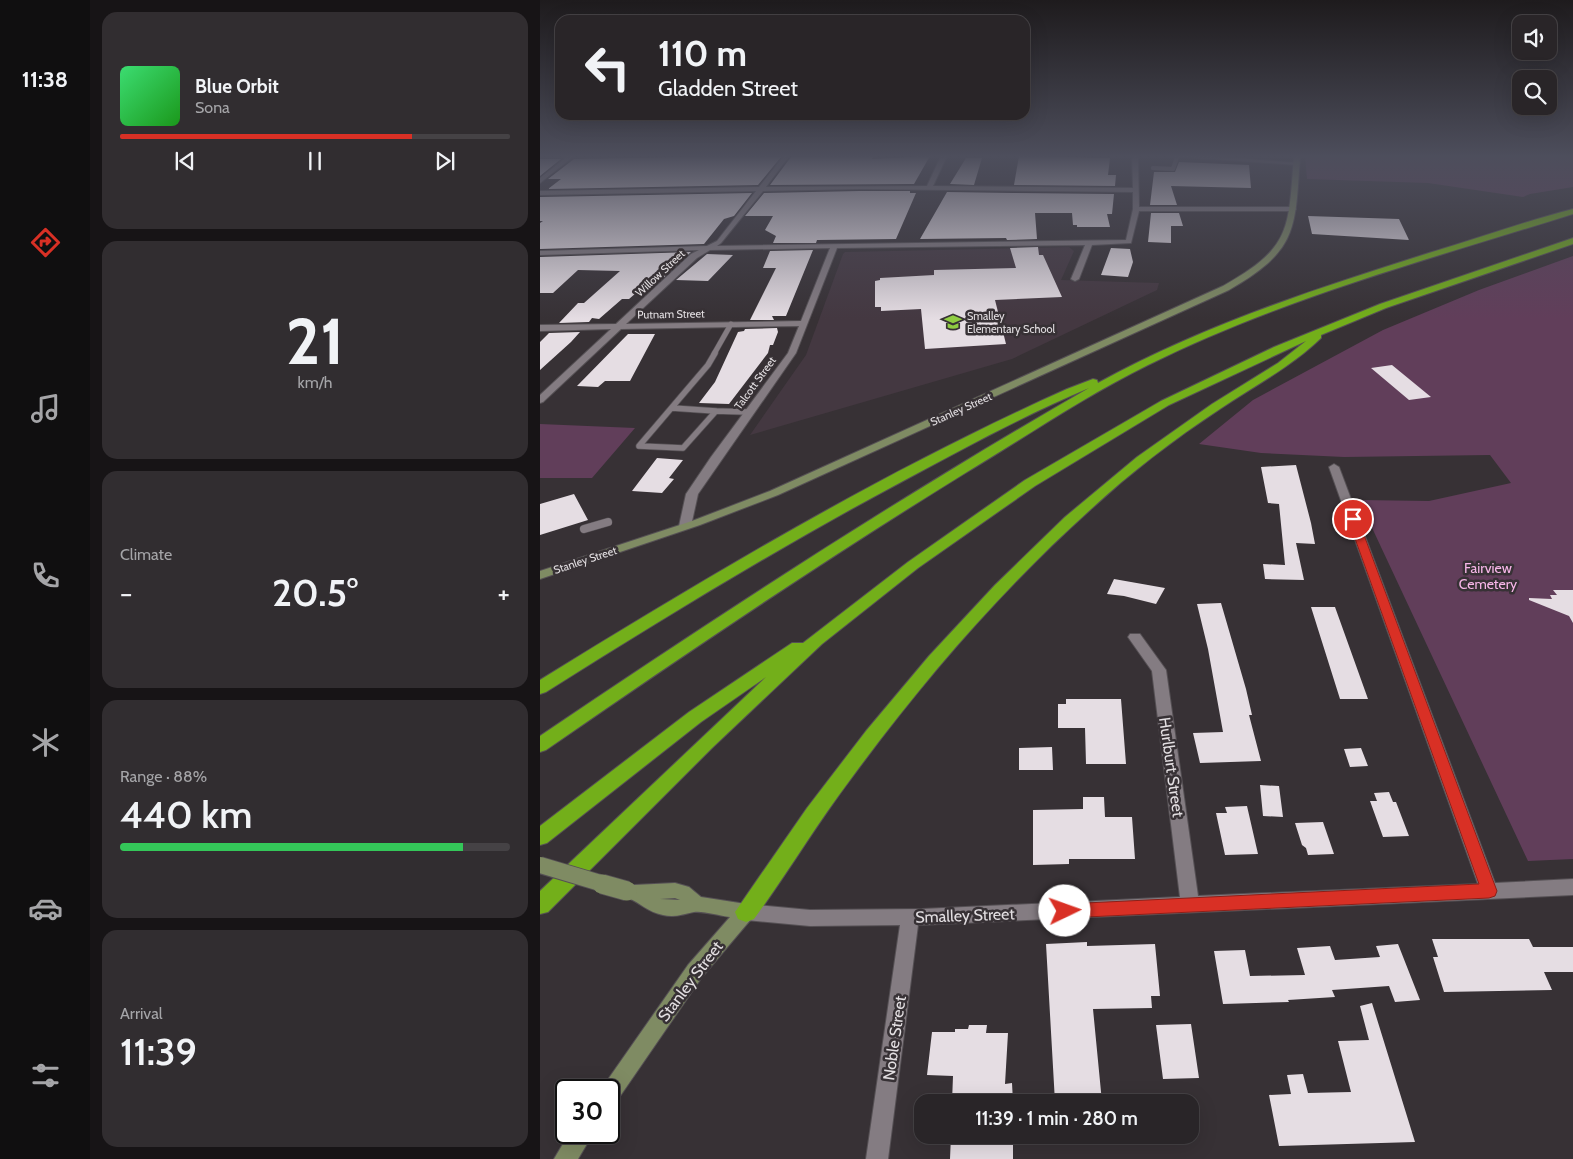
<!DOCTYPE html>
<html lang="en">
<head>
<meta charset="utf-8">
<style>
	:root { --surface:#292528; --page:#312d30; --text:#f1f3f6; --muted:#a5a5a8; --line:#454245; --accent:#d93025 }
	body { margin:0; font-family:Cabin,sans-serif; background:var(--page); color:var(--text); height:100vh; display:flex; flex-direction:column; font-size:19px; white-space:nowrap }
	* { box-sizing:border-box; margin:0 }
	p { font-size:16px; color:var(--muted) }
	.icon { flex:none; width:28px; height:28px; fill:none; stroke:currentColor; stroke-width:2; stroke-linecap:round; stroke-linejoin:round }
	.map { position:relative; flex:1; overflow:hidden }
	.details { display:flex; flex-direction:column; gap:12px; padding:12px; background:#171416; width:450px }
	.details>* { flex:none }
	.banner { position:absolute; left:15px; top:15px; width:475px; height:105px; border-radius:15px; box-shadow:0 5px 20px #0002,0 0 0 1px var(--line); background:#292528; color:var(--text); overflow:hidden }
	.buttons { position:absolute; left:972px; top:15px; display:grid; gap:10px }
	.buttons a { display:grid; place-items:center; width:45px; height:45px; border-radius:10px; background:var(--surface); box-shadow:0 5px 20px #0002,0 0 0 1px var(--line); font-size:25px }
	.speed { position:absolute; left:15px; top:1079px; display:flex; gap:10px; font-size:25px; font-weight:700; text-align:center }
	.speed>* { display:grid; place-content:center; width:65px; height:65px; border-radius:50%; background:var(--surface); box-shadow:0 5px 20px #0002,0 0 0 1px var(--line); line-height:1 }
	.speed .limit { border:2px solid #111; border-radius:8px; background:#fff; color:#111 }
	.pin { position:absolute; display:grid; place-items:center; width:42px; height:42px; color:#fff; margin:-21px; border:2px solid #fff; border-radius:50%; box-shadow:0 1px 5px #0007 }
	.me { position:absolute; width:55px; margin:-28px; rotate:87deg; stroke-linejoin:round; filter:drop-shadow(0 0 4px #0008) }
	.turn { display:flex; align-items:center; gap:18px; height:105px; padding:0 20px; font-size:22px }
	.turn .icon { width:65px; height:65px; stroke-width:2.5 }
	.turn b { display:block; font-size:35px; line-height:42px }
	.big { font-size:38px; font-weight:600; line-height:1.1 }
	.details .card { flex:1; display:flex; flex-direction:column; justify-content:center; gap:8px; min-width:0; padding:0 18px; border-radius:15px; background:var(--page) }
	.details .dial { align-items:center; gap:0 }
	.dial b { font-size:65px; line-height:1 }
	.song { display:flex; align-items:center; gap:15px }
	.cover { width:60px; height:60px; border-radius:8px; background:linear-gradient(135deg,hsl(140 70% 55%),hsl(120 70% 35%)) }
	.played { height:5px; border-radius:2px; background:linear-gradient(90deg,var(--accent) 75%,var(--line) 75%) }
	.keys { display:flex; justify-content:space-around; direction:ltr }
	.heat { display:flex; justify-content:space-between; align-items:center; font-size:28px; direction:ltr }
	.charge { height:8px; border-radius:4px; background:linear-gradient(90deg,#34c759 88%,var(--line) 0) }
	.trip { position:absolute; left:374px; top:1094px; width:285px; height:50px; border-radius:15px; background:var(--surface); box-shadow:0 5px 20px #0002,0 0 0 1px var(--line); font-weight:600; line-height:50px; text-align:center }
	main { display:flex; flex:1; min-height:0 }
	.tabs { display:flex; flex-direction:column; width:90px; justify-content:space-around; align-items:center; background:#100f10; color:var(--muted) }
	.tabs .icon { width:35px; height:35px }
	.tabs .selected { color:var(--accent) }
	.tabs b { font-size:22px; color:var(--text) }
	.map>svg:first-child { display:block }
	.built { fill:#443841 }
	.green { fill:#613e5a }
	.building { fill:#e5dde3 }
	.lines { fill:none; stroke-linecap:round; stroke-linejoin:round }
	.service-far3-casing { stroke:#555054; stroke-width:4.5 }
	.service-far2-casing { stroke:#555054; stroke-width:6 }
	.service-far1-casing { stroke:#555054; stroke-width:7 }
	.service-casing { stroke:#555054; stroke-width:9 }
	.minor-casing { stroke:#555054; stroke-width:2 }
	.secondary-casing { stroke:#555054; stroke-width:2 }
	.motorway-casing { stroke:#555054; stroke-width:2 }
	.service-far3 { stroke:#847c82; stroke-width:4 }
	.service-far2 { stroke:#847c82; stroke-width:5 }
	.service-far1 { stroke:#847c82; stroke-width:5.5 }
	.service { stroke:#847c82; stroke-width:8 }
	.minor { fill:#847c82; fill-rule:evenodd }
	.secondary { fill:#7f8b63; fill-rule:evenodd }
	.motorway { fill:#73af1a; fill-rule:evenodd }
	.secondary-bridge-far1-casing { stroke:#555054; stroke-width:18; stroke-linecap:butt }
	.secondary-bridge-casing { stroke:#555054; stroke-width:21; stroke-linecap:butt }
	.secondary-bridge-far1 { stroke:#7f8b63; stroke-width:16 }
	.secondary-bridge { stroke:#7f8b63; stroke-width:19 }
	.route { fill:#d93025; stroke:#8d1f18 }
	.labels { text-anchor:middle; stroke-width:5; stroke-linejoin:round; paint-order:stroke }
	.far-street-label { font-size:11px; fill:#e3dfe2; stroke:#373135 }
	.far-poi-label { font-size:11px; fill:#e3dfe2; stroke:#373135; text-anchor:start }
	.park-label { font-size:14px; fill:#f7b6e8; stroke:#373135 }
	.near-street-label { font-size:16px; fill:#e3dfe2; stroke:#373135 }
</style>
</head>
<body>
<main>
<nav class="tabs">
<b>11:38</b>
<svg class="icon selected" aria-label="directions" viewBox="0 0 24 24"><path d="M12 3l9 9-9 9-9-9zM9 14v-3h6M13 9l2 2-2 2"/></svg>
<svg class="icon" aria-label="music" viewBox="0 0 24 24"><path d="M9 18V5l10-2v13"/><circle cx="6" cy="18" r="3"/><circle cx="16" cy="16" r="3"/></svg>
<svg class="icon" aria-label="phone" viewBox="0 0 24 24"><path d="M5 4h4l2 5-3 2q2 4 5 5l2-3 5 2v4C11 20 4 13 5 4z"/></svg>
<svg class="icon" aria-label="climate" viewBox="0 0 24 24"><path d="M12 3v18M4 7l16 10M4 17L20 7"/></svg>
<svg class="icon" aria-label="car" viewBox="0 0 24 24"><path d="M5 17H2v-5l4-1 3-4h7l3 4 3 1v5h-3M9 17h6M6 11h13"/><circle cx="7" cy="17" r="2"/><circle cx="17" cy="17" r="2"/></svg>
<svg class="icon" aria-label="filters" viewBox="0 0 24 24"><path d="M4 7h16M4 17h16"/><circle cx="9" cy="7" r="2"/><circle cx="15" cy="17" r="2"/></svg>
</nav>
<section class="details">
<div class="card">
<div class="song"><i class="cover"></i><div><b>Blue Orbit</b><p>Sona</p></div></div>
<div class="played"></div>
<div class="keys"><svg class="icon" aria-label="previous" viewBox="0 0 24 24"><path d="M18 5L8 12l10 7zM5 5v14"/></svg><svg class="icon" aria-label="pause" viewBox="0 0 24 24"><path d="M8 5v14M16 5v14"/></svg><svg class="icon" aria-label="next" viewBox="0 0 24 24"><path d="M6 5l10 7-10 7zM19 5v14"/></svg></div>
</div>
<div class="card dial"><b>21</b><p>km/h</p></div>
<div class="card"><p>Climate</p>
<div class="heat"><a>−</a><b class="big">20.5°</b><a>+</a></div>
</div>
<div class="card"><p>Range · 88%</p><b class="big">440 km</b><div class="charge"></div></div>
<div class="card"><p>Arrival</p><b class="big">11:39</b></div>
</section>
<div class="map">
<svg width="1033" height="1159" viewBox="0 0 1033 1159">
	<rect width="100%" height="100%" fill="#373135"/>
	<path class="built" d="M529 247 534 251 521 280 619 283 617 290 472 359 210 435 266 355 303 254 305 252Z"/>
	<path class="green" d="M765 156H1033V187L990 194 983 197 888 183 767 179Z
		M1033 256V859L988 861 819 500 889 501 971 483 950 455 804 457 721 453 659 444 713 400 843 330 939 290Z
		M0 424 95 428 52 478H0Z"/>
	<path class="building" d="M197 156 241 157 218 185 8 189 21 179H8L34 159Z
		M333 156 332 159 390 156 374 184 230 185 251 157Z
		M479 156 570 158 568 175H576L575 186 474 185Z
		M426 158H442L434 185 410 184Z
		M0 159H21L0 176Z
		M639 162 709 165 711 188 631 186 637 205H610L614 172H635Z
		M319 191H370V193H376L356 239 277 240 276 243H233L236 236 225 230 233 216H205L224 193Z
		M407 192 473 193 574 194 572 214H567L570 227H537V225H533L532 213H495L497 239 467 240 466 238 380 239Z
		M212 193 194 216 184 219 164 244 0 249V223L3 221H0V197Z
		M610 213H639L643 226H631V243L608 242 611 213Z
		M768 216 859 219 869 240 772 234Z
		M498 247 499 255H503L522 297 455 300 466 344 385 349 381 309 341 311V307H335V281L340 280V278L394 275V270L476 268 470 248Z
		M571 248 590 249 593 262 588 277 561 275Z
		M273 250 246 316H232L234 320H210L236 268H223L230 251Z
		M151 252 121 280H111L89 299H82L59 319 52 318 49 322 19 323 38 303H44L80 271 38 270 13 293H0V257Z
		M167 254 193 255 168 281 136 280Z
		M237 328 238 332 233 345H230L228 353 189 404 159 403 175 382 198 332 204 331 205 329Z
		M40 332 31 342 0 370V342L9 333Z
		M88 334H115L90 381H65L58 387 37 386Z
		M852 365 891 397 869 400 831 368Z
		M117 458 143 460 129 478 134 479 122 493 92 491Z
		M756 465 771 523 775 544 756 543 764 580 725 579 723 564 745 565 739 504 728 503 721 467Z
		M34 494 48 520 0 535V504Z
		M574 579 625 588 616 604 584 596 567 594Z
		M1013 590H1033V623L1029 616 989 600V598L1012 599 1010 595H1017Z
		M681 603 706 689 712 715H709L721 761 660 763 653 733 683 732 668 649 657 604Z
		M771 607H795L828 699H800Z
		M526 699H581L586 764H546L545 728H518V704H526Z
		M512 747 513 770H479V748Z
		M821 748 828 766 810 767 804 749Z
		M720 785 739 786 743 817 723 816Z
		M849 792 853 802H856L869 836 843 837 830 801H837L834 793Z
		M543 797H564L565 817H592L595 859H529V864L493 865V810L543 809Z
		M707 806 718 854 685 855 676 813H687L685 807Z
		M783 822 794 854 768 855 766 848 762 845 755 823Z
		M892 939H989L993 947H1033V972H1004L1012 990 904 992 893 957H898Z
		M547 942V946L615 944 620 996H611L612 1008 553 1009 562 1102H515L506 944Z
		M858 944 880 1000 855 1002 849 986 792 990 795 997 748 1000 749 1002 683 1004 674 951 705 950 710 976 765 975 757 948 790 946 795 960 840 957 836 946Z
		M832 1003 875 1142 739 1146 729 1095 751 1094 747 1075 763 1074 768 1093 811 1092 798 1041 829 1040 820 1006Z
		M651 1024 659 1078 623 1079 616 1025Z
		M429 1025H447L446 1033H468L465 1084 472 1083 473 1102H412L413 1076 387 1075 392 1032H415V1029H428Z
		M411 1135H473V1159H410Z"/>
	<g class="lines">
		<g class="service-far3-casing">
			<path id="service-far3" d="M613 168 633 169 637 157"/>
		</g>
		<g class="service-far2-casing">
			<path id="service-far2" d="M174 354 191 324"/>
		</g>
		<g class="service-far1-casing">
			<path id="service-far1" d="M132 408 176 411 143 448 99 446 168 365 175 353
				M174 411 209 412"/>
		</g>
		<g class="service-casing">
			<path id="service" d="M44 529 68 522"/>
		</g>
		<g class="minor-casing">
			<path id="minor" d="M28 156H34L0 183V178Z
				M244 156H249L226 187 387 186 401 156H407L393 186 593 188 592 156H598L599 207H753L756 209 753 211H599L591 243 552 245 539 279 535 281 531 279 545 245 297 248 256 353 158 494 151 526 145 529 141 528 139 526 146 494 171 457 248 353 259 326 81 329 3 402 0 403V395L71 329 0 331V325L76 324 151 254 159 250 0 255V251L167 246 177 241 216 191 0 195V191L219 187ZM319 189 593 192V209L586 240 177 246 181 243 223 191ZM290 248 261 321 86 324 157 258 170 250Z
				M628 156H669L760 163 757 165Z
				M794 464 799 467 955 883 1033 879V895L378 925 348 1159H326L360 925 270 926 206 920 200 918 197 912 200 906 206 904 270 910 382 909 640 897 612 671 588 637 590 634H600L626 670 658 896 938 884 789 467Z"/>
		</g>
		<g class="secondary-casing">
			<path id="secondary" d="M754 156H760C755 230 758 250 689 290L238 495 160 525 0 579V571L152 521 230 491 683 286C752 247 748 230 754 156Z
				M135 883 149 887 161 897 206 904 212 906 215 912 212 918 162 977 76 1102 69 1105V1090H61L62 1088 148 965 190 917C179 916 165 911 154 912 144 914 134 918 123 915 107 912 101 903 88 898L85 893 88 888 94 885ZM135 898 140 900 120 899Z
				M30 1132H54L38 1159H14Z"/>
		</g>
		<g class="motorway-casing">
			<path id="motorway" d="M1033 209V214C890 259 743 298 608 365 545 396 487 436 427 472 284 560 145 654 6 750L0 752V736C179 615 361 496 549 388 485 415 424 448 363 481 241 546 123 618 6 692L0 694V680C170 575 344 471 527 389L553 379 557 380 558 383C663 325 778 288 892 252 939 238 986 221 1033 209Z
				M1033 238V244L846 308 781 335V338C751 367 714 386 680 409 634 439 590 473 550 510 460 591 381 683 310 780 276 825 247 874 214 919L206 922 198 919 195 912 267 808 326 731 389 656 455 585 525 517 597 457 672 404 738 363 766 341 629 405 495 486 378 568 282 644 172 748 8 912 0 914V891L226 677 161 722 7 843 0 845V826L149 712 252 643H263L368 562 485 480 621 401 734 347 840 304Z"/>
		</g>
		<use href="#service-far3" class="service-far3"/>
		<use href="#service-far2" class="service-far2"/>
		<use href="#service-far1" class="service-far1"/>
		<use href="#service" class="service"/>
		<use href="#minor" class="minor"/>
		<use href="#secondary" class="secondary"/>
		<use href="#motorway" class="motorway"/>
		<g class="secondary-bridge-far1-casing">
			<path id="secondary-bridge-far1" d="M0 865 67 885"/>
		</g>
		<g class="secondary-bridge-casing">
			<path id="secondary-bridge" d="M62 884 87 891"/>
		</g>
		<use href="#secondary-bridge-far1" class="secondary-bridge-far1"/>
		<use href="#secondary-bridge" class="secondary-bridge"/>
	</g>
	<linearGradient id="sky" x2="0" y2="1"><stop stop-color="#1e1b1d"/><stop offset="0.49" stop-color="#4d4e5c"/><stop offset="1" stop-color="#4d4e5c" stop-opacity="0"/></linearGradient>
	<rect width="1033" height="319" fill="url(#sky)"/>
	<path class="route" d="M813 516 818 519 957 891 955 896 949 898 525 918 519 916 517 911 519 906 525 904 939 884 808 519Z"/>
	<defs>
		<g id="school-bare" transform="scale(1.35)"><path d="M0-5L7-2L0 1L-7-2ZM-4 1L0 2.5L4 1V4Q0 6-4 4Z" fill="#8fcd42" stroke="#373135" stroke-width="2.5" paint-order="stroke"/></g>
	</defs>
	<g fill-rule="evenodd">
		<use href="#school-bare" x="413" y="322"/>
	</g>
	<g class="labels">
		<g class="far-street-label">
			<text transform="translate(120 273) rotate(-43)" y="4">Willow Street</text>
			<text transform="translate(131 314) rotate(-1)" y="4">Putnam Street</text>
			<text transform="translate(215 383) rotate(-54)" y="4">Talcott Street</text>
			<text transform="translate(421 409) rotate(-24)" y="4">Stanley Street</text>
			<text transform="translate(45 560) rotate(-18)" y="4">Stanley Street</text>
		</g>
		<g class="far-poi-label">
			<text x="427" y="320">Smalley<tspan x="427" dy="13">Elementary School</tspan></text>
		</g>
		<g class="park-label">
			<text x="948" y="573">Fairview<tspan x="948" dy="16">Cemetery</tspan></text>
		</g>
		<g class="near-street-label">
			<text transform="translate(632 767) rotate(82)" y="6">Hurlburt Street</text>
			<text transform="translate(425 915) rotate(-2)" y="6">Smalley Street</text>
			<text transform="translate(150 981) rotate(-53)" y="6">Stanley Street</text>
			<text transform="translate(354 1038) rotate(-82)" y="6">Noble Street</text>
		</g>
	</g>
</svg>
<div class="buttons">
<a><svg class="icon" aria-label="sound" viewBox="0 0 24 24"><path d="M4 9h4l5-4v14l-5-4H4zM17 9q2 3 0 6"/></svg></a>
<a><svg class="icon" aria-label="search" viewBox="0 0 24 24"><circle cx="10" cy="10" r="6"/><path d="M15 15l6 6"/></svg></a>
</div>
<div class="speed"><div class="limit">30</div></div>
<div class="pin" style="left:813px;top:519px;background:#d93025"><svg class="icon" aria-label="arrive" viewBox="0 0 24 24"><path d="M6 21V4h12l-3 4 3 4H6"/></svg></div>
<svg class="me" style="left:525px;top:911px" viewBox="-20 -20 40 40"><circle r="19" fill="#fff"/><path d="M0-13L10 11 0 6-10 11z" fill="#d93025"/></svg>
<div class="trip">11:39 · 1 min · 280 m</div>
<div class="banner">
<div class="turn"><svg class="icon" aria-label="left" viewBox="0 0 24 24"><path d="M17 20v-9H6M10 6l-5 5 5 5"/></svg><div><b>110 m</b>Gladden Street</div></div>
</div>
</div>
</main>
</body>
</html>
